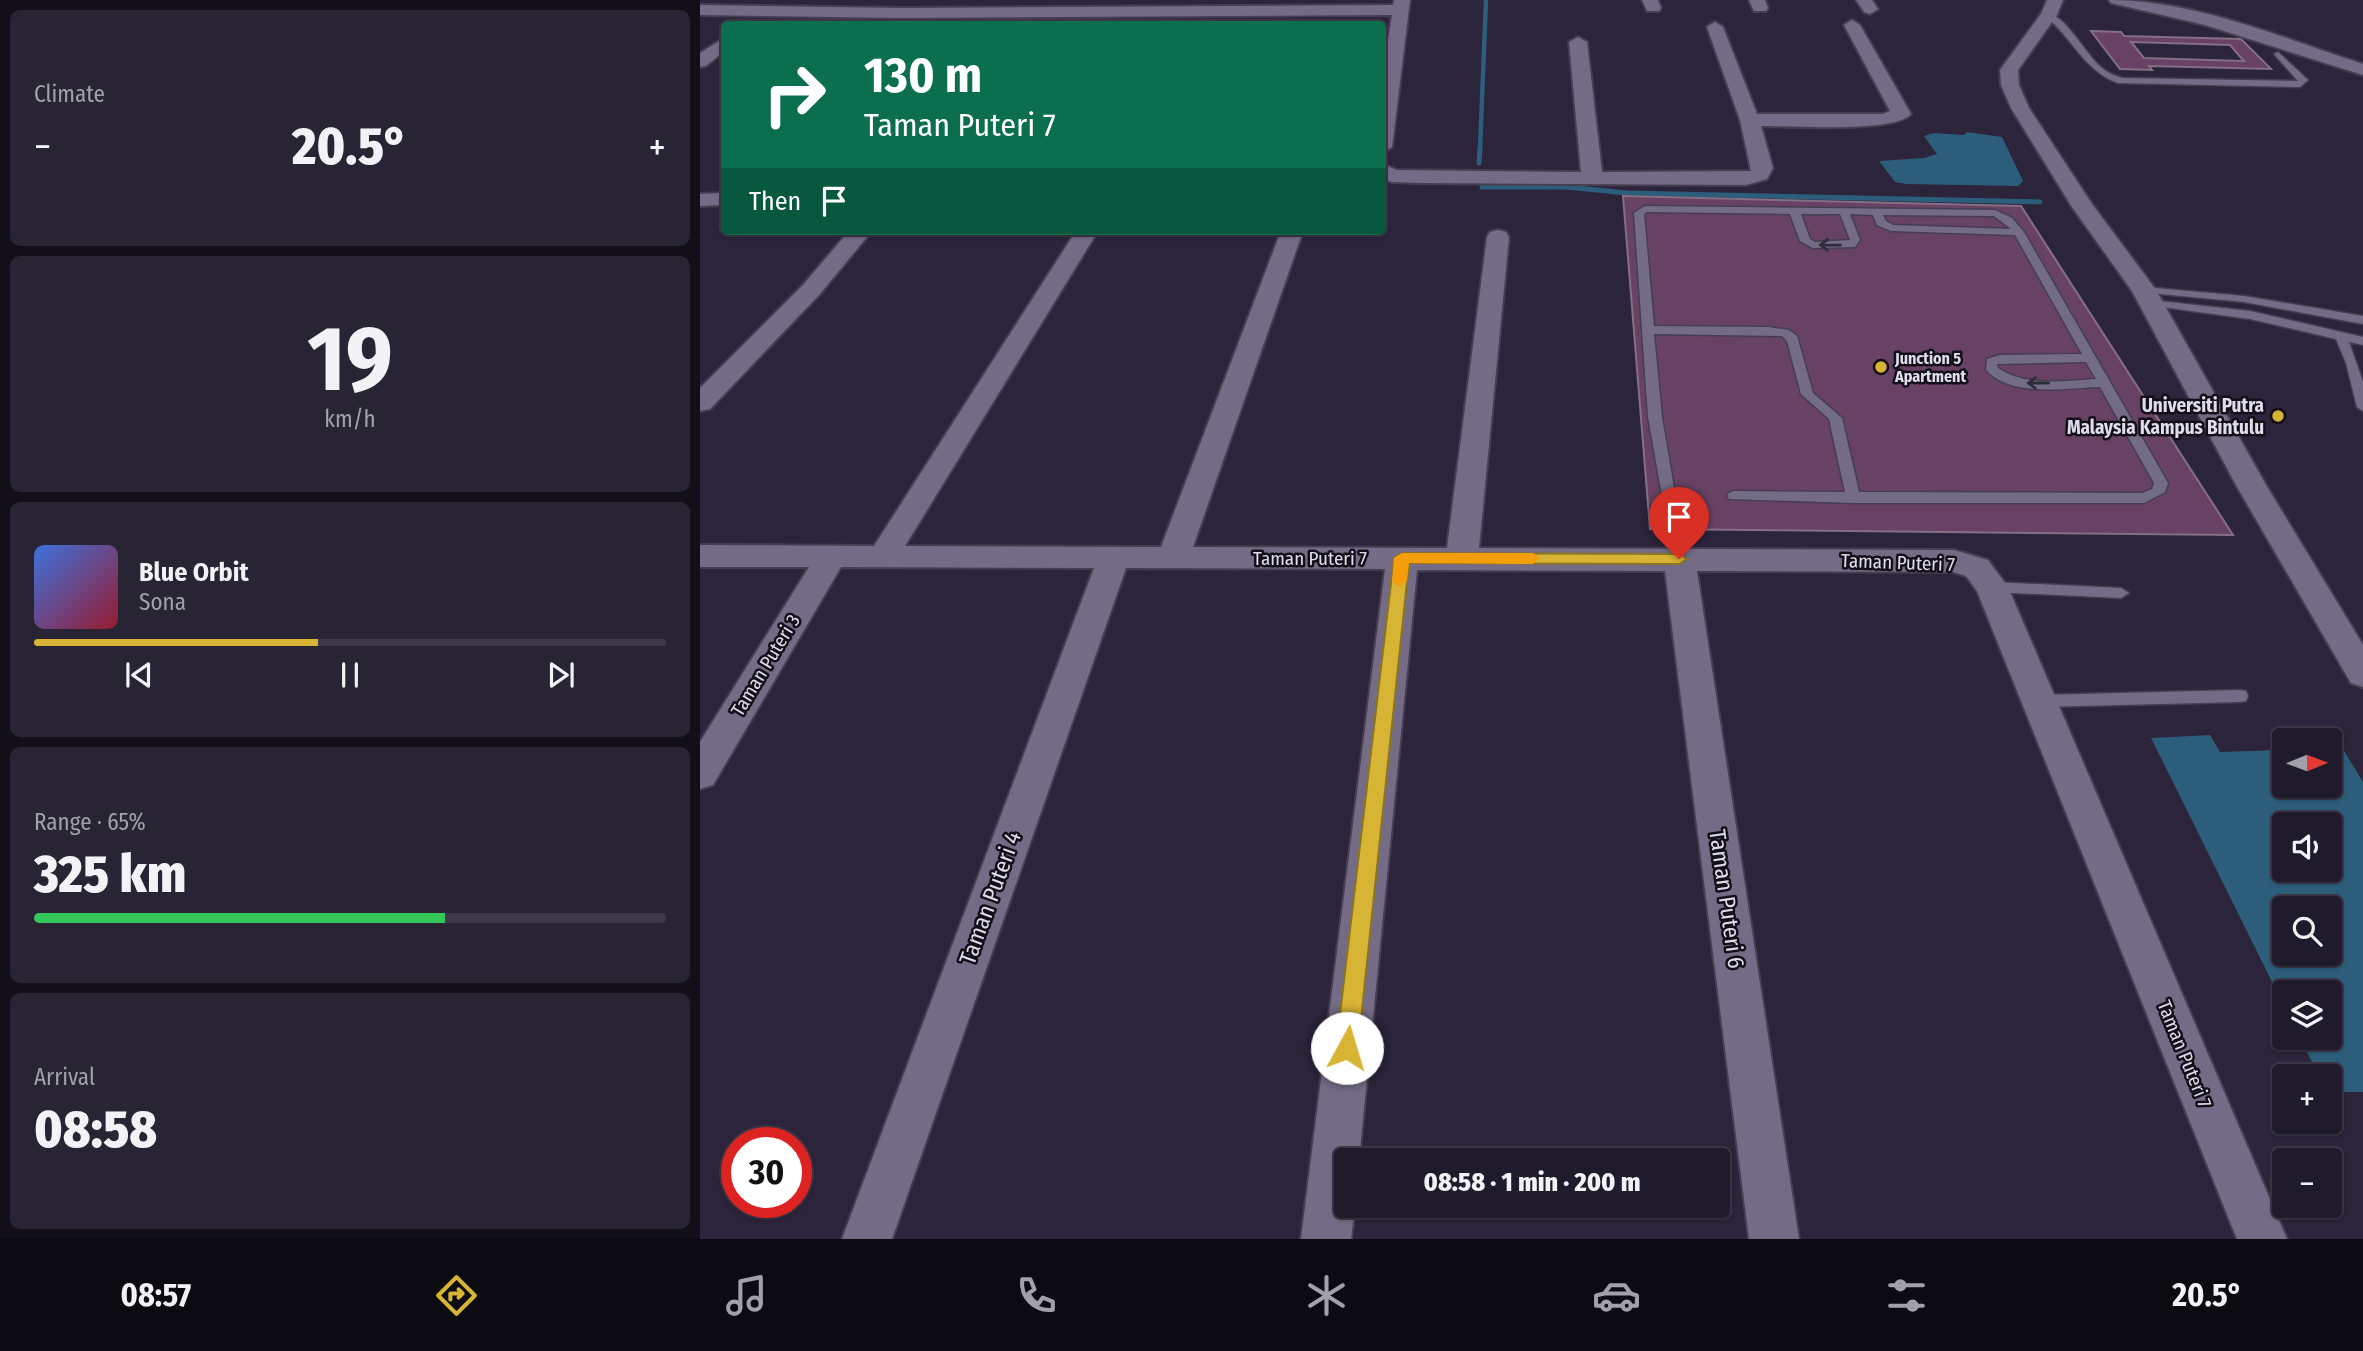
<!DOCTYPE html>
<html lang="en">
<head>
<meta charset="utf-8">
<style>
	:root { --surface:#201b2c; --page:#282434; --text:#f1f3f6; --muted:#a2a1a9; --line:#3d3948; --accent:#d7b434 }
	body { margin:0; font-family:"Fira Sans Condensed",sans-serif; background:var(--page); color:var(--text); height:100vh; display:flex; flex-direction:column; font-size:26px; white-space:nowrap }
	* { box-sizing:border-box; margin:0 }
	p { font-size:23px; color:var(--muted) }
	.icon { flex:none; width:38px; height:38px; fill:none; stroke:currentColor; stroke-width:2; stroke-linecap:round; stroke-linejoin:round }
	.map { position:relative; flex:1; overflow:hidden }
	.sheet { display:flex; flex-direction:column; gap:10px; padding:10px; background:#120f18; width:700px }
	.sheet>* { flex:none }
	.hud { position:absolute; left:21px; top:21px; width:665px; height:214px; border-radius:7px; box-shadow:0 2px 5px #0004,0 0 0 2px var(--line); background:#0b6e4f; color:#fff; overflow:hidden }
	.needle { width:46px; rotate:89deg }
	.buttons { position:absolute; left:1572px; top:728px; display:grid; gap:14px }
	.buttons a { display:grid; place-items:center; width:70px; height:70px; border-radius:7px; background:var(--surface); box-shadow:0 2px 5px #0004,0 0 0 2px var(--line); font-size:35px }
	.speed { position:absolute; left:21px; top:1127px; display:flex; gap:14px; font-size:35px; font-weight:700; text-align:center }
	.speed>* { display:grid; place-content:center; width:91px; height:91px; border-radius:50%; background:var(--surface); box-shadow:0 2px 5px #0004,0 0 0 2px var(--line); line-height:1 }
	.speed .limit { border:10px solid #d22; background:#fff; color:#111 }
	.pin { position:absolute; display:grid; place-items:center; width:60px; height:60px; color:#fff; margin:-72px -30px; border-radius:50% 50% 50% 0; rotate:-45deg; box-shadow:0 0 7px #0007 }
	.pin .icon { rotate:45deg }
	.me { position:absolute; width:77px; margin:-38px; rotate:6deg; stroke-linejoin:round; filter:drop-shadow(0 0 5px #0008) }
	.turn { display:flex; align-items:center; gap:24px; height:147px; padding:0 28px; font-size:32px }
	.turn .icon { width:91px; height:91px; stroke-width:2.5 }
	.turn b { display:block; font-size:49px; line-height:60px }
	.then { display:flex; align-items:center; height:66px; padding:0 28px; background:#0003; gap:14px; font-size:26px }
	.big { font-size:52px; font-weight:800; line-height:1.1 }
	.sheet .widget { flex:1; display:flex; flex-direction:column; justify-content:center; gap:10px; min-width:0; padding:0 24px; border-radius:10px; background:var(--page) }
	.sheet .dial { align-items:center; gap:0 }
	.dial b { font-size:91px; line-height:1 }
	.song { display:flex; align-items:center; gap:21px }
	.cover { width:84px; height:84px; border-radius:10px; background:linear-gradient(135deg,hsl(220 70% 55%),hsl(350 70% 35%)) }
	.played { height:7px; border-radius:4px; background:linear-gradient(90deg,var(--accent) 45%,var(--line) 45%) }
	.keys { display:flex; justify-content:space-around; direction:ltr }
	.heat { display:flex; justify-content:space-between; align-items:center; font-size:38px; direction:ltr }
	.charge { height:10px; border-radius:5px; background:linear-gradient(90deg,#34c759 65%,var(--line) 0) }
	.trip { position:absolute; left:634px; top:1148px; width:396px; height:70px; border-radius:7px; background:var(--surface); box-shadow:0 2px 5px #0004,0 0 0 2px var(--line); font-weight:800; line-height:70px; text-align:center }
	.tab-bar { display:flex; height:112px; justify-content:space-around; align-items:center; background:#0d0b12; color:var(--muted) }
	.tab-bar .icon { width:49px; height:49px }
	.tab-bar .on { color:var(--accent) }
	.tab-bar b { font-size:32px; color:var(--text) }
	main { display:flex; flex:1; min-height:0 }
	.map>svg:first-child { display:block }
	.water { fill:#2c5d7b; fill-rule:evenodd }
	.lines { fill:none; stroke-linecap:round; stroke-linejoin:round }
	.stream-far1 { stroke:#2c5d7b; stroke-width:4.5 }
	.stream { stroke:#2c5d7b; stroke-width:5 }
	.building { fill:#674264; stroke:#856f83; stroke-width:2; fill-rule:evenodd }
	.lane-casing { stroke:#453e51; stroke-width:3 }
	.street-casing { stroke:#453e51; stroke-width:4 }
	.lane { fill:#746c86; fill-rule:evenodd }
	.street { fill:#746c86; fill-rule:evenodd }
	.oneway { stroke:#2f2b3a }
	.route { fill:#d7b434; stroke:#8c7522; stroke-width:2 }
	.slow { fill:#f59e0b }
	.poi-dot { fill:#d7b434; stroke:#120f19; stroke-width:2.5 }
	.labels { text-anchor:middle; stroke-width:5; stroke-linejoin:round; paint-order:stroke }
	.far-poi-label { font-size:16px; font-weight:bold; fill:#e0dceb; stroke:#120f19; text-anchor:start }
	.poi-label { font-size:19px; font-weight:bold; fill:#e0dceb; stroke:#120f19; text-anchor:end }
	.street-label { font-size:19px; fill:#e0dceb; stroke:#120f19 }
	.near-street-label { font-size:23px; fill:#e0dceb; stroke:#120f19 }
</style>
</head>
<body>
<main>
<section class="sheet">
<div class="widget"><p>Climate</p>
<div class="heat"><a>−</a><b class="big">20.5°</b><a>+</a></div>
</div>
<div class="widget dial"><b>19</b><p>km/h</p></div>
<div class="widget">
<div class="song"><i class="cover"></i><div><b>Blue Orbit</b><p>Sona</p></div></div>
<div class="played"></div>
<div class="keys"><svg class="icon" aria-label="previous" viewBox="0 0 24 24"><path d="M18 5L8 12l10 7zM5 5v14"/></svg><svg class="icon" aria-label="pause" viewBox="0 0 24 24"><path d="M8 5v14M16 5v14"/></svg><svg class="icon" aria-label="next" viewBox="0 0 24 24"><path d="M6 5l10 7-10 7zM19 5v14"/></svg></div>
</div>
<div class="widget"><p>Range · 65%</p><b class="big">325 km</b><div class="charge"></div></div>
<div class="widget"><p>Arrival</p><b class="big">08:58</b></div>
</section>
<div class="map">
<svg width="1663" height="1239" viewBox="0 0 1663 1239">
	<rect width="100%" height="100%" fill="#2b243a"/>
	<path class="water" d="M1267 132 1302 137 1323 181 1318 186 1206 184 1195 182 1179 161 1224 158 1237 154 1224 136 1234 133 1264 135Z
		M1510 735 1520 752 1580 750 1570 735 1635 736 1663 782V1092H1629V1076H1619L1600 1038H1629V992H1584V1006L1451 738ZM1584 740H1629V786H1584ZM1584 824H1629V870H1584ZM1584 908H1629V954H1584Z"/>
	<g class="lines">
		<path class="stream-far1" d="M780 149 786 0"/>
		<path class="stream" d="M779 163 780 147
			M782 187H866L927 193 1340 202"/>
	</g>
	<path class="building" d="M1391 31 1421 32 1424 36 1541 39 1571 69 1449 66 1452 70 1420 69ZM1431 42 1530 45 1544 61 1444 58Z
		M923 196 1321 206 1533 535 950 529Z"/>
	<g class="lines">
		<g class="lane-casing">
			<path id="lane" d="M1346 13C1366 14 1386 56 1402 68 1408 73 1415 76 1422 78L1598 81 1574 54 1578 52 1608 80 1600 87 1418 83C1384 71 1373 38 1346 17Z
				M945 206 1295 210 1312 218 1324 232 1468 483 1465 492 1444 503H1153L1029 499 1027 496 1029 493 1034 491 1145 492 1129 419 1101 394 1087 341 1082 336 954 334 962 417 986 559 984 563H974L948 417 934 213ZM947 212 1090 214 1100 241 1113 248 1155 247 1160 240 1150 214 1173 215 1177 225 1191 231 1315 235 1382 354 1300 355 1287 359 1286 370C1312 398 1366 388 1400 387L1454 483 1452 489 1442 493 1159 492 1142 418 1113 393 1097 336 1089 330 1069 327 954 326 944 214ZM1101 214H1140L1150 240 1115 242 1110 239ZM1183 215 1294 216 1311 229 1193 225 1186 221ZM1386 362 1396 379C1364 381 1326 387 1298 368L1297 364Z
				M1444 287 1544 296 1663 316V324L1544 302 1440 292 1438 290Z
				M1451 300 1550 311 1663 337V345L1649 342 1663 382V411L1657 407 1646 363 1636 339 1550 319 1447 305 1445 303Z
				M1292 582 1421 588 1429 593 1421 598 1292 592 1284 587Z
				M1540 690 1546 691 1548 696 1546 701 1540 702 1340 707 1334 706 1332 701 1334 696 1340 695Z"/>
		</g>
		<g class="street-casing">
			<path id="street" d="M694 0H710L692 147 682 153V77L692 15 202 18 0 15V5L202 8 693 5Z
				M942 0H958L961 8 959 11H947Z
				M1049 0H1065L1068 8 1066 11H1054Z
				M1156 0H1172L1178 9 1170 14 1164 12Z
				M1347 0H1363L1357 15 1318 70 1319 85 1329 108 1392 204 1456 290 1566 485 1663 645V687L1651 683 1536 485 1432 291 1372 207 1311 108 1301 85 1300 70 1341 14Z
				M1409 0C1495 0 1582 38 1663 64V75L1505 25 1411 3Z
				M1152 20 1160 25 1211 114C1196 133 1089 126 1061 126L1073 168 1067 179 1046 185 722 183 692 182 682 179V164L697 170 881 172 869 42 878 37 887 42 902 172 1051 171 1040 120 1007 27 1015 22 1023 27 1057 114H1183L1190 111 1144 25Z
				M24 38V51L6 66 0 67V53Z
				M24 193V205L0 206V194Z
				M798 230 806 232 809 237 779 548 1254 550 1288 560 1308 587 1587 1239H1537L1277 591 1266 576 1253 572 997 571 1099 1239H1049L965 571 717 570 659 1160H646V1206H655L651 1239H601L685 569 426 568 192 1239H142L394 568 141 567 13 785 0 789V742L109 567H0V545L174 546 376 231H398L205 546 461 547 581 231H603L493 547 747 548 787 237 790 232Z
				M149 231H172L119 295 10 409 0 411V388L103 285Z"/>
		</g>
		<use href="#lane" class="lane"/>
		<use href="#street" class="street"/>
	</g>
	<defs><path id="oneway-shaft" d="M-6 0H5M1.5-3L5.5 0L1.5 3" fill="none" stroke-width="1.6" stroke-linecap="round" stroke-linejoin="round" transform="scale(1.75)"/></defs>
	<g class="oneway">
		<use href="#oneway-shaft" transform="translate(1130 245) rotate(-179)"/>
		<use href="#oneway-shaft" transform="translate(1338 383) rotate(-180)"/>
	</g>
	<path class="route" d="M702 553 979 554 987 559 979 564 709 563 658 1048 655 1056 647 1059 640 1056 636 1048 694 558Z"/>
	<path class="slow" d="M702 553H833L840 559 833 564 709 563 707 581 699 587 692 581 694 558Z"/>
	<g class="poi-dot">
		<circle cx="1181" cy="367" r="7"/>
		<circle cx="1578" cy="416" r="7"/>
	</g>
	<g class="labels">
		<g class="far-poi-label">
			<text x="1195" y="364">Junction 5<tspan x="1195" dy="18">Apartment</tspan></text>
		</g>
		<g class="poi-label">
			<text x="1564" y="412">Universiti Putra<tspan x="1564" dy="22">Malaysia Kampus Bintulu</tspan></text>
		</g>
		<g class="street-label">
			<text x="610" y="565">Taman Puteri 7</text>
			<text transform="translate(1198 562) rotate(2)" y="7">Taman Puteri 7</text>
			<text transform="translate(65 665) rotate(-59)" y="7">Taman Puteri 3</text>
			<text transform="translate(1485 1054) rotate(68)" y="7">Taman Puteri 7</text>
		</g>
		<g class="near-street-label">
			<text transform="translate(290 898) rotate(-70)" y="8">Taman Puteri 4</text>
			<text transform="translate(1027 899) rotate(82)" y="8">Taman Puteri 6</text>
		</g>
	</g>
</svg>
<div class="buttons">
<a><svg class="needle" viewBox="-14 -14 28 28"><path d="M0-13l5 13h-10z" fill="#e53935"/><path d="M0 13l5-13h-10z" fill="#a2a1a9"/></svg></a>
<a><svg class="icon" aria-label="sound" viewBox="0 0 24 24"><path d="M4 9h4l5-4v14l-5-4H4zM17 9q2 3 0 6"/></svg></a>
<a><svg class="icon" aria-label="search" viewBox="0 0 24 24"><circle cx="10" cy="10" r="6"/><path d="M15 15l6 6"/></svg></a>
<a><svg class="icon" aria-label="layers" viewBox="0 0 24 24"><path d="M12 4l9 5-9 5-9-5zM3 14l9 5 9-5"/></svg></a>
<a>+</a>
<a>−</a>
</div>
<div class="speed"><div class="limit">30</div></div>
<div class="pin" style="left:979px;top:559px;background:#d93025"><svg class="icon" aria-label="arrive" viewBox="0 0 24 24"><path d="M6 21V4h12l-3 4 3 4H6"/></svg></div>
<svg class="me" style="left:647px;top:1048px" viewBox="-20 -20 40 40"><circle r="19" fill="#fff"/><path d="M0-13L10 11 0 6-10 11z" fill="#d7b434"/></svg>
<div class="trip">08:58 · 1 min · 200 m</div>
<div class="hud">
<div class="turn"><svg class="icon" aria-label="right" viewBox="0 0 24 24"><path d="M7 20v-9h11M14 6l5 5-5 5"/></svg><div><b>130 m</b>Taman Puteri 7</div></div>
<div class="then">Then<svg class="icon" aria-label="arrive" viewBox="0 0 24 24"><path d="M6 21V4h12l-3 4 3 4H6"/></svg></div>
</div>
</div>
</main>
<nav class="tab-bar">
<b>08:57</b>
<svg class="icon on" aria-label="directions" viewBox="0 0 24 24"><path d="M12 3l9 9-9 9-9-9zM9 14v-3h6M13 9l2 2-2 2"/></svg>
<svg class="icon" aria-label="music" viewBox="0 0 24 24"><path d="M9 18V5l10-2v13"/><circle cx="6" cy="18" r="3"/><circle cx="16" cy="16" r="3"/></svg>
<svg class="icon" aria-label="phone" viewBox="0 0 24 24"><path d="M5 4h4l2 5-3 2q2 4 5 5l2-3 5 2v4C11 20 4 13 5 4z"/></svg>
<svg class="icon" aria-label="climate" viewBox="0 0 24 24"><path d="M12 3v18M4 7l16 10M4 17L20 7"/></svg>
<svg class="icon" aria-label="car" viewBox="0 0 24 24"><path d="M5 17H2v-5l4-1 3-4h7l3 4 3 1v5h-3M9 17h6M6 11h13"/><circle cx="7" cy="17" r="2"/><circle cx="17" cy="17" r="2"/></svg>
<svg class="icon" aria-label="filters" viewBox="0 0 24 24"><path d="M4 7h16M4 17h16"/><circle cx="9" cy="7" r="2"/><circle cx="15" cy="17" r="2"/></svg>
<b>20.5°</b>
</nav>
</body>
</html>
